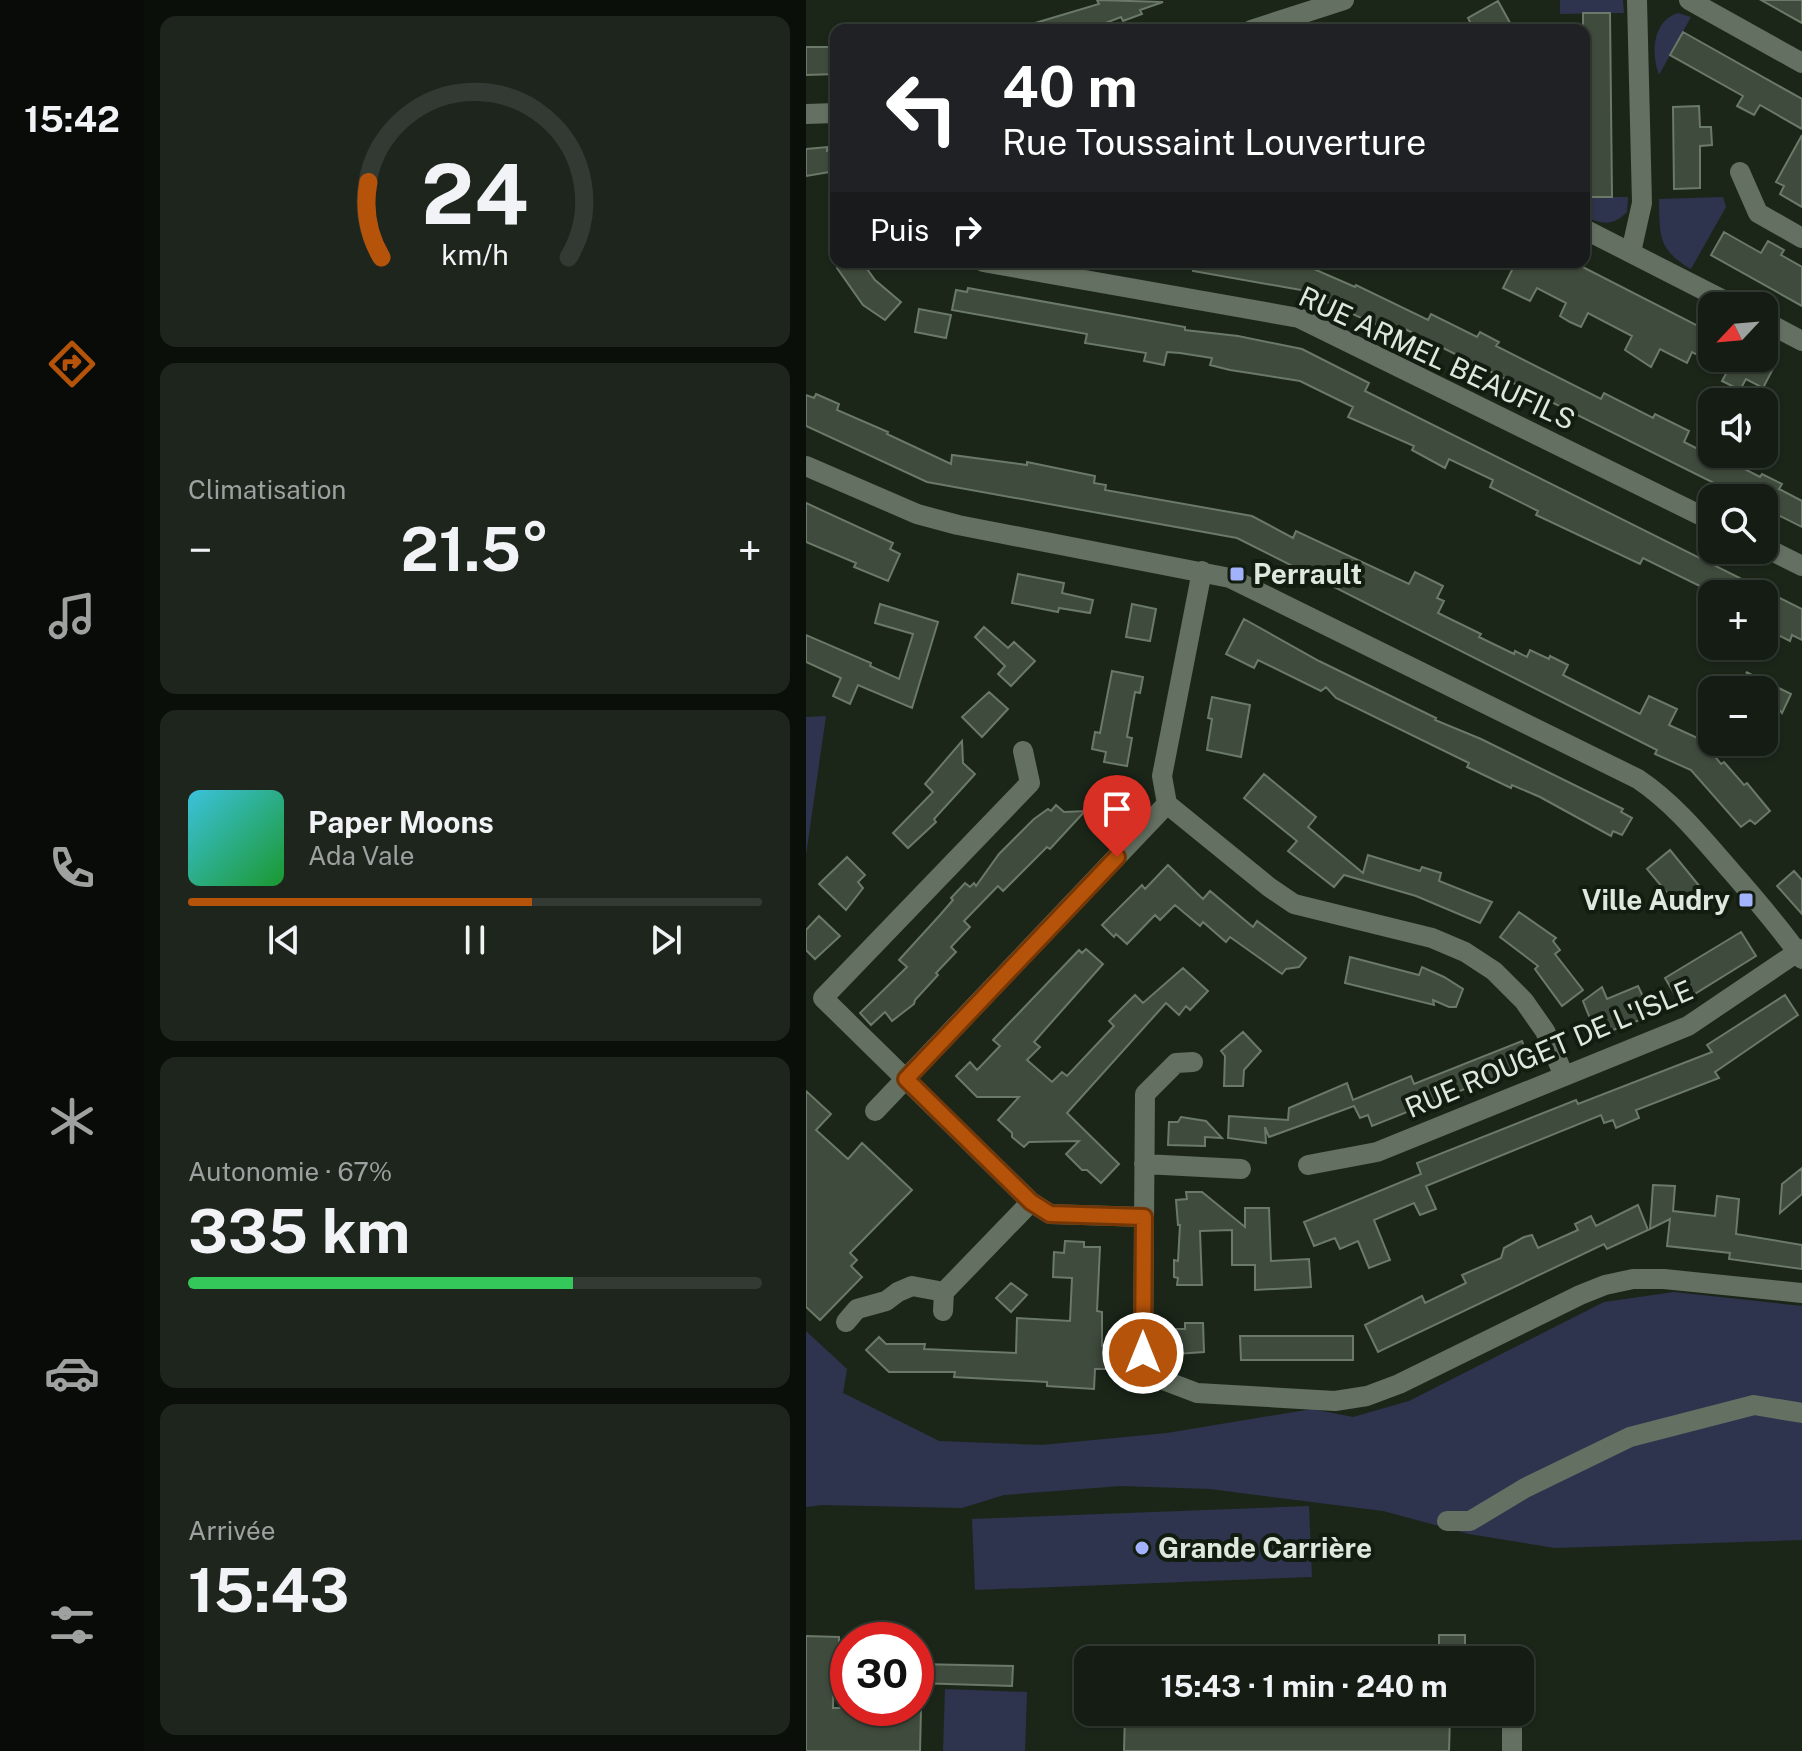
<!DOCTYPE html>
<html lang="fr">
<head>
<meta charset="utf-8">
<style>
	:root { --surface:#141c13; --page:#1d251c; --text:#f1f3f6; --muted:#9da1a0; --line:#333a33; --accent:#b45309 }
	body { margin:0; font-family:"Public Sans",sans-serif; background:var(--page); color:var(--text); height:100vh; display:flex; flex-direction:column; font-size:30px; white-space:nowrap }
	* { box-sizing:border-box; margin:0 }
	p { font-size:26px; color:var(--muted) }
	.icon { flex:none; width:44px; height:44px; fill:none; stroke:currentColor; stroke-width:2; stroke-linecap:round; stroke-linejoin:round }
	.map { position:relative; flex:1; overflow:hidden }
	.panel { display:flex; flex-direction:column; gap:16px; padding:16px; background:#0b0f0a; width:662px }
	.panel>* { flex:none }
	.top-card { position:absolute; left:24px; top:24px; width:760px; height:244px; border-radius:16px; box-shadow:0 2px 6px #0004,0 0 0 2px var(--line); background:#202124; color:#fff; overflow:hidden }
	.needle { width:52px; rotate:244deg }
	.controls { position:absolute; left:892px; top:292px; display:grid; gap:16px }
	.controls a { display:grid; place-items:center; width:80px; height:80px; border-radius:16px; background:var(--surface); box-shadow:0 2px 6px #0004,0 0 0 2px var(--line); font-size:40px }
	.speed { position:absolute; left:24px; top:1622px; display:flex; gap:16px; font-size:40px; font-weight:700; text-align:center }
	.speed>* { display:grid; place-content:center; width:104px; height:104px; border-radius:50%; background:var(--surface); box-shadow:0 2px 6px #0004,0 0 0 2px var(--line); line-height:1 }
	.speed .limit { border:12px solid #d22; background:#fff; color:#111 }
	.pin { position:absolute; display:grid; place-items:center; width:68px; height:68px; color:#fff; margin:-82px -34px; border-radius:50% 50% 50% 0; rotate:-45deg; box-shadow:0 0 8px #0007 }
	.pin .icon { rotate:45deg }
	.me { position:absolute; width:88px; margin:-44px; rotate:0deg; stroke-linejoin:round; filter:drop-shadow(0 0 6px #0008) }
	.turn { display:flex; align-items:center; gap:28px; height:168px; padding:0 40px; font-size:36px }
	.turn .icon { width:104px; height:104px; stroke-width:2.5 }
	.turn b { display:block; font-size:56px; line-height:68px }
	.then { display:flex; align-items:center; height:76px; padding:0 40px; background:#0003; gap:16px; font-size:30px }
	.big { font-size:60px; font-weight:700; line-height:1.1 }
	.panel .widget { flex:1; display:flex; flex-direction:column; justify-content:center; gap:12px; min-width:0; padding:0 28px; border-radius:16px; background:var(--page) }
	.panel .dial { align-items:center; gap:0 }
	.dial svg { height:208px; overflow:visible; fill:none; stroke:var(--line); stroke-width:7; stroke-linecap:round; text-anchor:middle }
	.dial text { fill:var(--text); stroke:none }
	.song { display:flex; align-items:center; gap:24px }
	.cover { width:96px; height:96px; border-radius:12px; background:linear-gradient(135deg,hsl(190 70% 55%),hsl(130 70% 35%)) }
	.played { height:8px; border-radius:4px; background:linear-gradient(90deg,var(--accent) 60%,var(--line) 60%) }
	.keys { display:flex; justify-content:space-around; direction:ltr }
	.heat { display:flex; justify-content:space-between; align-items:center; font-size:44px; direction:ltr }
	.charge { height:12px; border-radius:6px; background:linear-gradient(90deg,#34c759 67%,var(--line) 0) }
	.trip { position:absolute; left:268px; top:1646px; width:460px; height:80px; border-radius:16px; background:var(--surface); box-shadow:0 2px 6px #0004,0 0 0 2px var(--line); font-weight:700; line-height:80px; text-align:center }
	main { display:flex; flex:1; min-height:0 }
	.tab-bar { display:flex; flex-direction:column; width:144px; justify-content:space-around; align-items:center; background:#080b08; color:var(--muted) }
	.tab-bar .icon { width:56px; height:56px }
	.tab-bar .current { color:var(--accent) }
	.tab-bar b { font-size:36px; color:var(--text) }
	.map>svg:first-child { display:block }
	.green { fill:#2e344e }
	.building { fill:#3f4b3c; stroke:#6b7969; stroke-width:2 }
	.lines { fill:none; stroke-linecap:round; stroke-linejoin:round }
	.minor { stroke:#647061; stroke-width:20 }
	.route-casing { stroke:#753606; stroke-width:20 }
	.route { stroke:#b45309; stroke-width:14 }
	.poi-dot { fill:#a2b2fd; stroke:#121d0f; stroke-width:3 }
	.labels { text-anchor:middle; stroke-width:8; stroke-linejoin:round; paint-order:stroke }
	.street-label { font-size:28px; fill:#dfe7de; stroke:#121d0f }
	.poi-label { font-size:28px; font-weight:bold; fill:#dfe7de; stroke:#121d0f; text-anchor:start }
</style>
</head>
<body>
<main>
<nav class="tab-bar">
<b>15:42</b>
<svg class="icon current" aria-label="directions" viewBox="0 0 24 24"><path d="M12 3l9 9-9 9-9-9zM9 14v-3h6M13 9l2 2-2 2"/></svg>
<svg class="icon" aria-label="music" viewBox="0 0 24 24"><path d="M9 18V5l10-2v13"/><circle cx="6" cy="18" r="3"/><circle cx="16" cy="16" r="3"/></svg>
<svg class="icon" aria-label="phone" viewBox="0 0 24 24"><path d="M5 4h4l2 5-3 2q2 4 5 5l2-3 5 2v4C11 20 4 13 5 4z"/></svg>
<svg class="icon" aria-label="climate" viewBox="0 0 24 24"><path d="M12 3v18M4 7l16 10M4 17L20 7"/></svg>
<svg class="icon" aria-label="car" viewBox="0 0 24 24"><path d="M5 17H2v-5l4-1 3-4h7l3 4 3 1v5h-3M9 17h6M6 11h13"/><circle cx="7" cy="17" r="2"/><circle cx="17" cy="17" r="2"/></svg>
<svg class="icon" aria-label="filters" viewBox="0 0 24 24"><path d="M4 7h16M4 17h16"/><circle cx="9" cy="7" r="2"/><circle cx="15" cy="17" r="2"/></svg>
</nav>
<section class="panel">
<div class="widget dial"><svg viewBox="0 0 100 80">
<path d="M14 69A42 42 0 1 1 86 69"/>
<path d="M14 69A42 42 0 0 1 9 40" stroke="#b45309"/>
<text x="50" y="56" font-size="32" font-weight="700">24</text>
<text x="50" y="72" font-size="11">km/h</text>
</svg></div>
<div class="widget"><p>Climatisation</p>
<div class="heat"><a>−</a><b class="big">21.5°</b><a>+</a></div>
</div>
<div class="widget">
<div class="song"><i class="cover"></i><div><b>Paper Moons</b><p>Ada Vale</p></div></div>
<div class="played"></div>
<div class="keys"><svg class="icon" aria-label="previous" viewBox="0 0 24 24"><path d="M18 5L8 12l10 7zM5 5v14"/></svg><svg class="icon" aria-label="pause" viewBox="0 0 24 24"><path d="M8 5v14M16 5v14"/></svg><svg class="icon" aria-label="next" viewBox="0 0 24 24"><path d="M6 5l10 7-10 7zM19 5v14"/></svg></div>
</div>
<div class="widget"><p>Autonomie · 67%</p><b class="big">335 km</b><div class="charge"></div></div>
<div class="widget"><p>Arrivée</p><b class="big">15:43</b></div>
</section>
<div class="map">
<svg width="996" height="1751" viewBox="0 0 996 1751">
	<rect width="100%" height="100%" fill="#1b2619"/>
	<path class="green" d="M754 0H817L818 13 754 14Z
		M872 13 885 17 853 75C845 54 846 21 872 13Z
		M778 197H822L821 212C806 227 795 224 778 216Z
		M917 197 920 207 885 269C851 249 854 235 853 199Z
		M20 716 0 855V717Z
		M868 1292 996 1306V1540L749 1548 663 1534 577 1511 404 1489 315 1486 198 1495 156 1508 16 1505 0 1507V1331L41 1369 37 1393 133 1441 236 1445 361 1433 506 1409 547 1417 603 1401 798 1302Z
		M503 1506 506 1577 169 1590 166 1519Z
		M139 1689 221 1692 219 1751H137Z"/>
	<path class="building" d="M291 0 357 2 334 10 336 14 317 21 315 17 281 30H220L219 26 293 4Z
		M955 0H996V23Z
		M692 1 708 30H668L662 18Z
		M777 13H804L806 197H778Z
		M877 32 996 99V129L954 105 948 115 931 106 937 96 864 55Z
		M0 47H30V74L0 75Z
		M893 106 894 127H905L906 145 894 146V188L868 189 867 107Z
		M996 135V207L974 194 978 186 970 182Z
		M21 147V151H30V171L0 176V149Z
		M918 232 955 253 962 241 978 250 975 255 996 267V306L905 255Z
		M39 262H56L69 280 95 302 79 320 57 305 31 268Z
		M388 262H481L501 266 549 287 550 285 622 320 625 314 671 337 674 332 693 342 690 346 795 399 798 393 847 418 849 414 883 431 878 442 918 462 919 459 954 477 956 474 976 484 973 489 996 501V527L958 508V498H938L597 328 594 336 495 290 387 271Z
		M710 262H767L906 333V358H933L946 365 949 358H961L970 363 957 388 940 379 934 390 916 381 922 370 886 352 881 363 854 349 845 367 819 350 826 336 782 313 775 327 764 322 754 316 760 303 731 288 724 301 697 288Z
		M162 288 379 327V330L432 336 496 349 563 383 559 391 996 609V640L986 635 984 641 958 628V594H910L837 558 834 564 730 515 732 511 684 487 687 480 643 459 639 468 606 450 608 446 542 417 547 407 494 381 424 370 404 365 406 358 374 353 361 352 358 365 338 361 340 353 279 343 281 334 146 310 150 290 161 292Z
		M113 309 145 315 140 338 109 332Z
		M10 394 33 404 31 410 82 432 81 434 145 464 146 455 221 465V462L289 476 288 483 300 485 299 490 446 516 487 538 490 531 603 584 609 572 637 586 631 598 638 601 632 613 675 634 673 637 708 654 709 651 721 657 724 650 743 659 744 656 762 665 757 675 834 714 843 696 871 709 863 725 896 740 915 764 918 762 938 785 941 783 964 811 949 824 944 820 935 827 885 770 849 754 851 750 431 538 121 482 0 426V395L8 398Z
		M0 503 87 543 84 549 94 554 82 581 48 567 50 563 0 542Z
		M212 574 258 583 256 593 287 600 284 613 253 608 252 612 206 603Z
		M74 604 132 622 106 708 52 685 44 704 27 696 35 678 0 662V635L65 663 64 666 93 679 107 634 69 623Z
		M326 604 350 609 344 641 320 637Z
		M438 619 513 661 630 718 629 720 675 739 817 809 815 812 826 818 816 835 807 831 805 836 734 797 706 785 705 788 661 767 663 763 530 698 520 687 515 691 452 660 448 668 420 654Z
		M178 627 202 648 208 642 229 661 205 686 192 674 199 666 169 637Z
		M306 671 337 677 334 693 329 692 321 737 326 738 321 766 298 762 300 752 286 749 289 732 294 733Z
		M940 672 985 694 976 713 958 690Z
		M183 692 202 709 176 737 156 717Z
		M406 697 444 705 435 757 401 750 406 719 402 718Z
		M156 741 157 763 169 774 128 819 130 822 102 848 87 833 127 792 119 784Z
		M458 774 510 817 502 827 557 873 562 855 614 871 616 867 635 873 633 881 686 902 674 923 610 896 538 875 528 887 482 851 491 841 438 798Z
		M250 805 258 812 279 811 244 849 241 847 197 891 192 886 158 921 164 927 145 947 150 952 130 973 132 975 109 1000 108 1004 86 1021 79 1012 65 1025 54 1013 101 967 93 960 134 915 147 900 145 898 159 883 164 887 168 883 170 886 193 854 228 819 242 809 245 811Z
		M864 850 899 893 877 912 841 869Z
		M41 857 59 875 52 882 57 888 40 910 13 884Z
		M362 865 397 899 404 891 447 927 451 921 500 958 493 967 480 969 476 974 424 937 420 942 397 922 394 926 369 905 354 920 349 915 321 944 310 934 308 937 296 925 336 885 339 889Z
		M988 871 996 880V914L971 886Z
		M713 912 750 938 747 941 754 950 749 954 777 990 756 1006 729 969 732 966 694 937Z
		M13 916 34 936 9 959 0 950V930Z
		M935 932 950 956 874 1003 859 978Z
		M280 949 297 964 228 1042 234 1047 221 1060 246 1082 256 1072 261 1076 308 1026 303 1021 329 995 337 1003 377 968 402 991 384 1010 380 1006 373 1015 360 1003 261 1113 313 1164 295 1183 281 1170H276L260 1154 273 1141 223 1142 218 1147 206 1137V1133L192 1120 213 1097H171L150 1076 164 1062 171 1070 194 1046 187 1040 273 950 276 953Z
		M544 957 613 975 616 967 638 977 657 989 650 1007H643L627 1000 628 1005 539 983Z
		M832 986 840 1003 829 1008 834 1020 791 1036 777 1001 796 987 801 999Z
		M979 995 992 1015 909 1072 913 1078 830 1110 833 1118 810 1128 807 1120 798 1123 795 1115 620 1186 630 1209 614 1215 608 1203 568 1220 584 1260 563 1268 552 1241 534 1249 529 1238 508 1246 498 1222 615 1174 611 1163 770 1100 772 1104 906 1052 901 1045Z
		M437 1032 455 1051 438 1070 437 1086H418L419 1056 415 1051Z
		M716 1041 724 1063 566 1126 562 1115 554 1118 548 1106 463 1137 459 1127 460 1143 422 1138 423 1116 482 1120 483 1108 541 1083 547 1100 605 1076 608 1084Z
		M0 1091 25 1114 10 1130 42 1159 56 1143 106 1190 44 1253 51 1260 45 1266 56 1277 14 1320 0 1307Z
		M375 1117 400 1121 416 1138 399 1137V1146L362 1145 363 1122H372Z
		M996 1168V1194L974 1213 976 1184Z
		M847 1185 869 1186 867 1211 909 1216 911 1196 933 1199 930 1234 996 1245V1269L923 1259 924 1253 861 1246 864 1219 844 1229Z
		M380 1192H396L439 1227V1208H463L465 1261 503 1259 505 1287 449 1290V1265H426V1230L394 1231 396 1285H371L372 1278 368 1277V1260L372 1261 374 1225H372L370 1200 381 1199Z
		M832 1205 842 1230 801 1249 798 1244 572 1352 559 1325 616 1296 619 1303 660 1283 656 1275 695 1258 698 1248 718 1237 726 1235 732 1248 772 1230 769 1224 785 1216 790 1226Z
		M259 1241 278 1242V1247H294L291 1311 296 1312V1346H302L301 1369H289L288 1389 241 1386V1382L148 1377 149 1372H83L60 1350 73 1337 80 1344H119L118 1349 210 1353 211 1318 264 1321 266 1278 247 1277 248 1252 258 1253Z
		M205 1283 221 1295 205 1312 190 1298Z
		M379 1323H397L398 1352 370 1354 365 1348V1329H379Z
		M434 1336H547V1360H435Z
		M633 1635H659V1660H633Z
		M0 1636 33 1637V1662L28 1661 27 1708H115L114 1751H0Z
		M110 1664 207 1666 206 1686 110 1683Z
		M319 1712 644 1717 643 1751H318Z"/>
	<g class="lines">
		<path class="minor" d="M883 0 996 63
			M445 30 538 0
			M0 114 30 113
			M934 172 952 213 996 238
			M778 229 929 306
			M825 252 836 203 831 0
			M177 262 493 318 906 521
			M958 321 996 341
			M0 466 111 514 152 525 424 578 832 779C869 804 896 838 925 871 950 900 975 928 996 959
			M958 547 996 566
			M217 751 224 783 17 998 225 1202 244 1214 338 1217
			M361 804 463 887 488 904 626 938 659 952 688 971 718 1001 739 1031 758 1076
			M361 804 356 776 396 571
			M387 1062 370 1063 339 1094 337 1353 342 1369 357 1380 391 1393 529 1401 561 1396 593 1384 774 1295 799 1285 827 1279H858L996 1293
			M69 1111 361 804
			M338 1164 435 1169
			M502 1165 571 1152 882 1026 996 949
			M137 1311 138 1292 225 1202
			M40 1322 51 1309 80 1301 92 1292 106 1286 138 1292
			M641 1521H664L719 1488 824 1437 948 1405 996 1413
			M706 1751V1712"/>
	</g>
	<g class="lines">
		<g class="route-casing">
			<path id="route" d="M311 857 100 1079 225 1202 244 1214 338 1217 337 1353"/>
		</g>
		<use href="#route" class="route"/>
	</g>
	<g class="poi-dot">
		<rect x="423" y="566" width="16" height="16" rx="4"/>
		<rect x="932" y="892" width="16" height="16" rx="4"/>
		<circle cx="336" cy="1548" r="8"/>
	</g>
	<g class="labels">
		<g class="street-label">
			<text transform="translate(631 358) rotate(25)" y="10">RUE ARMEL BEAUFILS</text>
			<text transform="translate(743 1049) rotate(-23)" y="10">RUE ROUGET DE L'ISLE</text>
		</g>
		<g class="poi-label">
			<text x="447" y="584">Perrault</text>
			<text x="924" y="910" text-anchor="end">Ville Audry</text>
			<text x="352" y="1558">Grande Carrière</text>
		</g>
	</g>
</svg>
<div class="controls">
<a><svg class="needle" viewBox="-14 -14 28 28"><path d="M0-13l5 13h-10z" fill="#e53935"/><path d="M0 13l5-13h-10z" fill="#9da1a0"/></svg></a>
<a><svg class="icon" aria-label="sound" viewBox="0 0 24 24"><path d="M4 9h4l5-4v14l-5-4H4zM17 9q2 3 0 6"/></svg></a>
<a><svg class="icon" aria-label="search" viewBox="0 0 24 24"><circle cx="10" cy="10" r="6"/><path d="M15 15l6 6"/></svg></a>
<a>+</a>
<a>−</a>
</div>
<div class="speed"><div class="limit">30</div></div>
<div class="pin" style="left:311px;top:857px;background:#d93025"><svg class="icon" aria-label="arrive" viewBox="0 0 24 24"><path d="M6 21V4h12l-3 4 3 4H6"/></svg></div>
<svg class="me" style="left:337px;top:1353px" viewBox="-20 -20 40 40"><circle r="17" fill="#b45309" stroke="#fff" stroke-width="3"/><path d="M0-11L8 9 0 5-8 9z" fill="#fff"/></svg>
<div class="trip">15:43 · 1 min · 240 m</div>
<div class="top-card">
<div class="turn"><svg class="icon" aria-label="left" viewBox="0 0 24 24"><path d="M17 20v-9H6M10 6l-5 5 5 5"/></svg><div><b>40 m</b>Rue Toussaint Louverture</div></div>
<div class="then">Puis<svg class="icon" aria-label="right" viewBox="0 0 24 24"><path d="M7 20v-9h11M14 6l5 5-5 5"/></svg></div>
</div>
</div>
</main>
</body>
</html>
